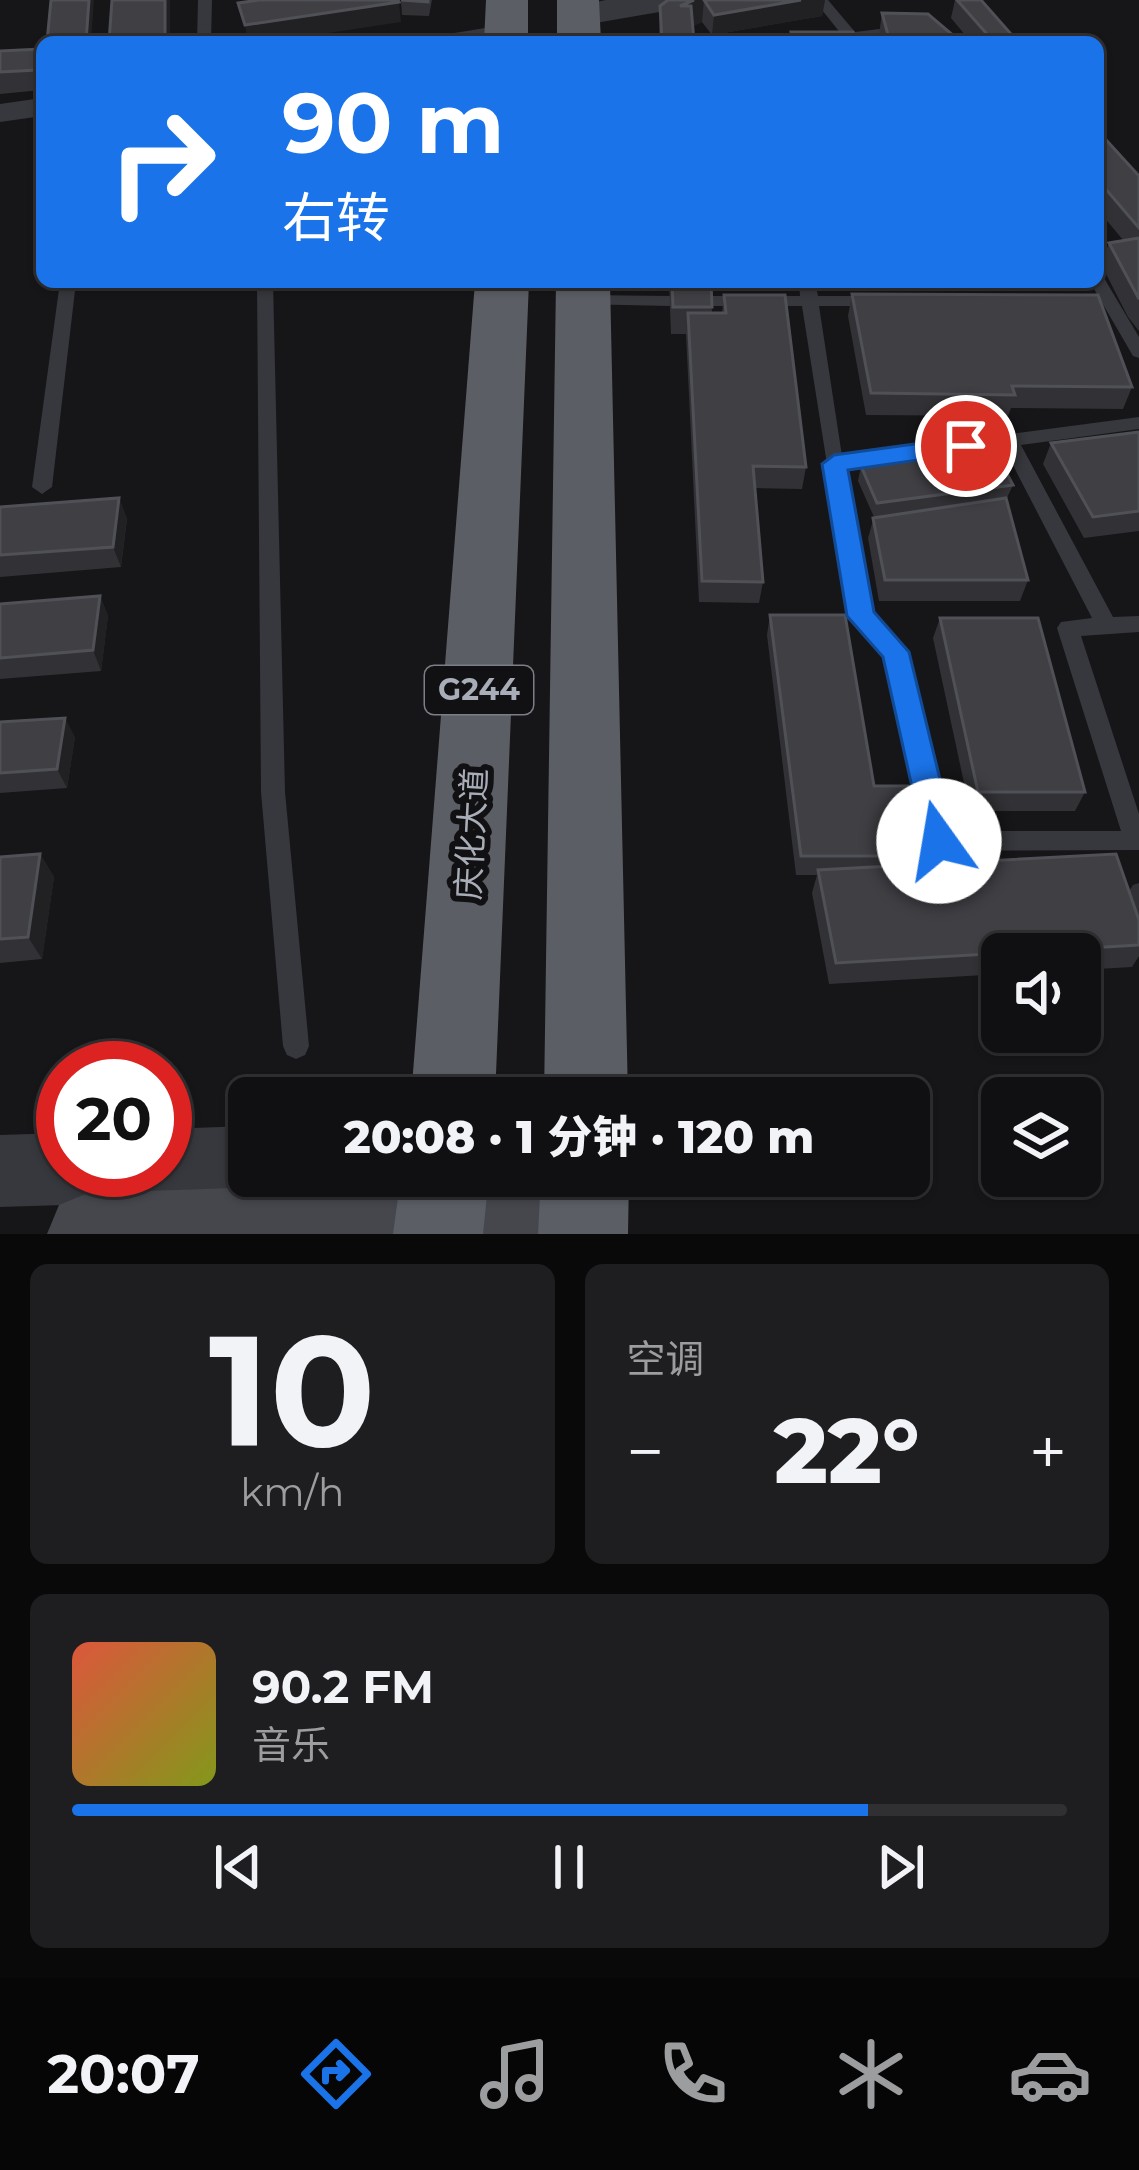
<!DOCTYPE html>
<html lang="zh">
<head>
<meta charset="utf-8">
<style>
	:root { --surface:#101012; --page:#1e1e20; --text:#f1f3f6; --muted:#9c9d9f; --line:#303032; --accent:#1a73e8 }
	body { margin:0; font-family:Montserrat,"Noto Sans SC",sans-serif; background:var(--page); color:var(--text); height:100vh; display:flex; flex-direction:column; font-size:45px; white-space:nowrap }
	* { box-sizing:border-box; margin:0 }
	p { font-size:39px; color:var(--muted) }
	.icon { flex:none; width:66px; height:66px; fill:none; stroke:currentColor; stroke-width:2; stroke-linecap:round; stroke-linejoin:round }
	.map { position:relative; height:1234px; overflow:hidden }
	.panel { display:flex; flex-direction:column; gap:30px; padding:30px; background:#09090a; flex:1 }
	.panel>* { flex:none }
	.banner { position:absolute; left:36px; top:36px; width:1068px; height:252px; border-radius:18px; box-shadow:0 3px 9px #0004,0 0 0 3px var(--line); background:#1a73e8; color:#fff; overflow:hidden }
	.buttons { position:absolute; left:981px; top:933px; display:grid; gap:24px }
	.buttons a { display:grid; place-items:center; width:120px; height:120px; border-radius:18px; background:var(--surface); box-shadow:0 3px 9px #0004,0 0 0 3px var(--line); font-size:60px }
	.speed { position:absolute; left:36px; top:1041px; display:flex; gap:24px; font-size:60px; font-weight:700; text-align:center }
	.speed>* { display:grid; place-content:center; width:156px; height:156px; border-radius:50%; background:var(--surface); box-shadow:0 3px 9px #0004,0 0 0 3px var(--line); line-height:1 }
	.speed .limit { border:18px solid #d22; background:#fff; color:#111 }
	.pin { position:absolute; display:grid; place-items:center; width:102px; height:102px; color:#fff; margin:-51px; border:6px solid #fff; border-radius:50%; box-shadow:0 3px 12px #0007 }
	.me { position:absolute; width:132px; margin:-66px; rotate:347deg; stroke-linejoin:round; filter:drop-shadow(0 0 9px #0008) }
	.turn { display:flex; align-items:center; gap:42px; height:252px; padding:0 48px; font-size:54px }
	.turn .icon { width:156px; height:156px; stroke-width:2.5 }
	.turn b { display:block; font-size:84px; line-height:102px }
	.big { font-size:90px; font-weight:800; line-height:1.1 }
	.panel .card { flex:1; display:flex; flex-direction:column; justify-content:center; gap:18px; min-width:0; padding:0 42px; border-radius:18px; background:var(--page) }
	.panel .dial { align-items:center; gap:0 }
	.dial b { font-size:156px; line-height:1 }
	.song { display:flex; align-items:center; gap:36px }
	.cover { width:144px; height:144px; border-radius:18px; background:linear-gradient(135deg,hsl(10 70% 55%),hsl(70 70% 35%)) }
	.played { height:12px; border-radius:6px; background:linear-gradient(90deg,var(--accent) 80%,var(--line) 80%) }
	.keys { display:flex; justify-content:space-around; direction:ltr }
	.heat { display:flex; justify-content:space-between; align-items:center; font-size:66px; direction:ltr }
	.panel .tiles { flex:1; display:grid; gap:30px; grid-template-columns:1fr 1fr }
	.card:last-child { grid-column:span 2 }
	.trip { position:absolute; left:228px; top:1077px; width:702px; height:120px; border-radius:18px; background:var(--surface); box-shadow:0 3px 9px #0004,0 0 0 3px var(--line); font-weight:800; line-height:120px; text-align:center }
	.dock { display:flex; height:192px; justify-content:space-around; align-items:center; background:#060607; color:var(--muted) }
	.dock .icon { width:84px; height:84px }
	.dock .active { color:var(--accent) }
	.dock b { font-size:54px; color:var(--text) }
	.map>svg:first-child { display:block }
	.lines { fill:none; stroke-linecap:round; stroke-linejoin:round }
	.service { fill:#37383d; fill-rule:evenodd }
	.minor { fill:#37383d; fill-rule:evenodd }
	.tertiary { fill:#37383d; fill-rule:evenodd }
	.secondary { fill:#45474d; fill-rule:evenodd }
	.trunk { fill:#5b5e65; fill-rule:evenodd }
	.wall { fill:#323236 }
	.shaded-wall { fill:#212124 }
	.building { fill:#3f3f44; stroke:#4f5156; stroke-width:3 }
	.route { fill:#1a73e8; stroke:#114b97; stroke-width:3 }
	.labels { text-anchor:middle; stroke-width:12; stroke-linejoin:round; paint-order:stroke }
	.shield { fill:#111113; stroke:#7b7e86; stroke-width:3 }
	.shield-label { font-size:30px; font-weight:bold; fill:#a8adb8 }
	.street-label { font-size:33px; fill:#a8adb8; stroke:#111113 }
</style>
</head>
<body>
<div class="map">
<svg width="1139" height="1234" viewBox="0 0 1139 1234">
	<rect width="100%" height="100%" fill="#161618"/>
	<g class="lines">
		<path class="service" d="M198 0H212L211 42H197Z
			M814 0H828L855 32 912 25 960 42H939L911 33 820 42 842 35Z
			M1098 277 1104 278 1139 337V358L1133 356 1090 282H1098Z
			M60 282H76L52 487 42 494 32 487Z
			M257 282H273L285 792 309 1046 305 1055 296 1059 287 1055 283 1046 261 792Z
			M799 282H815L818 296H875L884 301 875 306H819L842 456 1139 417V429L1021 445 1113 617 1139 616V632L1081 636 1139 814V850L939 851 931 848 886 656 851 616 802 306H707L698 301 707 296H800ZM1004 448 1092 618 1061 622 1057 628 1121 831H948L907 652 871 613 845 469Z
			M584 295 670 296 679 301 670 306 578 304V296Z"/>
		<path class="minor" d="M504 25 518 33 514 39 434 42 448 34Z
			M42 98V116L0 122V104Z"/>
		<path class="tertiary" d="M606 0H688L683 7 671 10 578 26 566 22 560 15 566 8Z
			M249 1126V1176H279L274 1187C234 1204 180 1207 140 1190L131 1170H165V1129Z
			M63 1133V1170H98L88 1194 63 1205 0 1207V1135Z"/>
		<path class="secondary" d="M587 1176 613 1186 624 1215 617 1234H47L59 1205 88 1193Z"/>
		<path class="trunk" d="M486 0H528V42H484Z
			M557 0H599L601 42H557Z
			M475 282H529L495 1098H411Z
			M556 282H610L628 1098H544Z
			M401 1176H489L483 1234H393Z
			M541 1176H629L628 1234H538Z"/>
	</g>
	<path class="wall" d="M401 0H432L429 16 402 15Z
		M668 0H825L822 16 712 35 702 22 693 26 694 42H659L660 6Z
		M955 0H981L1018 42H971L951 18Z
		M882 13 956 42H878Z
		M40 49 42 55V90L0 94V51Z
		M1098 131 1139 176V331L1128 317 1101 264 1109 243 1123 240 1098 210Z
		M669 282H711L712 313H722L724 295 806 467 802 489 755 488 763 582 759 603 699 602 686 334H671Z
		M852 294 1132 387 1123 409 1011 408 1008 416 866 415 848 316Z
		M1139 432V531L1084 538 1043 464 1051 443Z
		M861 466 1013 485 1006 500 1028 580 1020 601H879L868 538 874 517 858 481Z
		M119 498 127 519 121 567 0 577V507Z
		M100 596 108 616 101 671 0 679V604Z
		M770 615 874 786 921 856 917 865 1129 891 1133 885 1139 883V956L1132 967 1080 970V954H1002V974L829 984 812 893 817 875H796L767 635Z
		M940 618 1085 792 1075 811H970L933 638Z
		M0 722 75 737 67 788 0 793Z
		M40 854 54 877 42 959 0 963V857Z"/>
	<path class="shaded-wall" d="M89 0H94L91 42H86Z
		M165 0H170V42H165Z
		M694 0H704L702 22 678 32 680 6Z
		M801 0H825L822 16 712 35 714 15Z
		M399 2 401 22 269 42H248L245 25Z
		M40 49 42 55V88L36 70Z
		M119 498 127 519 121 567 113 547Z
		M100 596 108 616 101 671 93 650Z
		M65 718 75 737 67 788 57 769Z
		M40 854 54 877 42 959 28 937Z"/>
	<path class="building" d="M51 0H89L86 42H47Z
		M112 0H165V38L109 42Z
		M259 0H398L399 2 245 25 238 3Z
		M401 0H428V2Z
		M668 0H694L680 6H691L694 42H662L660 6Z
		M704 0H801L714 15Z
		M957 0H981L1018 42H994Z
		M882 13 928 14 954 36 956 42H890Z
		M791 32H853L855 42H793Z
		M40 49 36 70 0 72V51Z
		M1098 131 1139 176V228L1098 180Z
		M1139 238V299L1109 243Z
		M672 282H711L712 307H673Z
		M852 294 1098 295 1132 387 1012 386 1015 395 871 393Z
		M724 295H785L806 467 753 466 763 582 702 581 688 313H726Z
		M1139 432V511L1093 517 1051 443Z
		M994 449 1013 485 877 503 861 466Z
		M119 498 113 547 0 555V507Z
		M1006 498 1028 580H885L873 518Z
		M100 596 93 650 0 658V604Z
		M770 615H845L874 786H908L921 856H801Z
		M940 618H1038L1085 792H978Z
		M65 718 57 769 0 773V722Z
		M40 854 28 937 0 939V857Z
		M1116 854 1139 920V945L836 963 818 870Z"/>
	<path class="route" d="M966 437 974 440 978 446 974 452 848 470 874 612 909 652 955 841 950 851 939 855 928 851 924 841 883 657 847 616 822 464 834 455Z"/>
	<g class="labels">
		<rect class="shield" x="425" y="666" width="108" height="48" rx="9"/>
		<g class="shield-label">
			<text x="479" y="700">G244</text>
		</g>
		<g class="street-label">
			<text transform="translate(471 834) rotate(-87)" y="12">庆化大道</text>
		</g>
	</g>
</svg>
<div class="buttons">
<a><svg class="icon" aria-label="sound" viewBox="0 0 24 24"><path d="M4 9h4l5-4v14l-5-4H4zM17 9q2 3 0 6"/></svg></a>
<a><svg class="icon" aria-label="layers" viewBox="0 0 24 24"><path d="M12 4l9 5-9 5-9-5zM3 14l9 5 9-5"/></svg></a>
</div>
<div class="speed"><div class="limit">20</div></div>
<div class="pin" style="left:966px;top:446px;background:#d93025"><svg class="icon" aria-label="arrive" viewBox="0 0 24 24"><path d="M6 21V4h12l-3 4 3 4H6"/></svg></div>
<svg class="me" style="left:939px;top:841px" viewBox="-20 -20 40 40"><circle r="19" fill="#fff"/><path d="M0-13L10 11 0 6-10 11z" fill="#1a73e8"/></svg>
<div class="trip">20:08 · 1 分钟 · 120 m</div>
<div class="banner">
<div class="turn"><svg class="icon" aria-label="right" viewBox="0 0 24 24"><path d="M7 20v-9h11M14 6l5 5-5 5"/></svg><div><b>90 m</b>右转</div></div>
</div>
</div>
<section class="panel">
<div class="tiles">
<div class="card dial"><b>10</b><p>km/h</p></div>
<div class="card"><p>空调</p>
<div class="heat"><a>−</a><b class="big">22°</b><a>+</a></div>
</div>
<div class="card">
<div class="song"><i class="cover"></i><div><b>90.2 FM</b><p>音乐</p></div></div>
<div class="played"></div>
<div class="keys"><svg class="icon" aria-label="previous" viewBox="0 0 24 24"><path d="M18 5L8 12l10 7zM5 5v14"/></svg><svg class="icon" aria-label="pause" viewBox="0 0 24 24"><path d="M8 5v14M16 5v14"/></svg><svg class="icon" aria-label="next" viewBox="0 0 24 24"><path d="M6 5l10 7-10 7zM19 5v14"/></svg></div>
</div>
</div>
</section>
<nav class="dock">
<b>20:07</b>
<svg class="icon active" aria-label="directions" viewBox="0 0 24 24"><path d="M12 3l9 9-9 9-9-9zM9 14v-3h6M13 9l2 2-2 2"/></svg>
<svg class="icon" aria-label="music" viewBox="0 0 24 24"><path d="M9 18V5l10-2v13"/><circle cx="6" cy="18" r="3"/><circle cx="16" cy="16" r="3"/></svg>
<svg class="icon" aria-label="phone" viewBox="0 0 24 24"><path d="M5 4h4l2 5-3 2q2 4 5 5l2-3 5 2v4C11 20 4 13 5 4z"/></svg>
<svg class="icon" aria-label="climate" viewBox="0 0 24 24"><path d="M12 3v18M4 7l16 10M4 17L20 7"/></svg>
<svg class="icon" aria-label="car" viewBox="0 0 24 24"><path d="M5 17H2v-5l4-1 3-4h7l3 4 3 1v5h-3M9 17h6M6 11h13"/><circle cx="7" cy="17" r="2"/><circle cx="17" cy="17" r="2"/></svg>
</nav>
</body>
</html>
